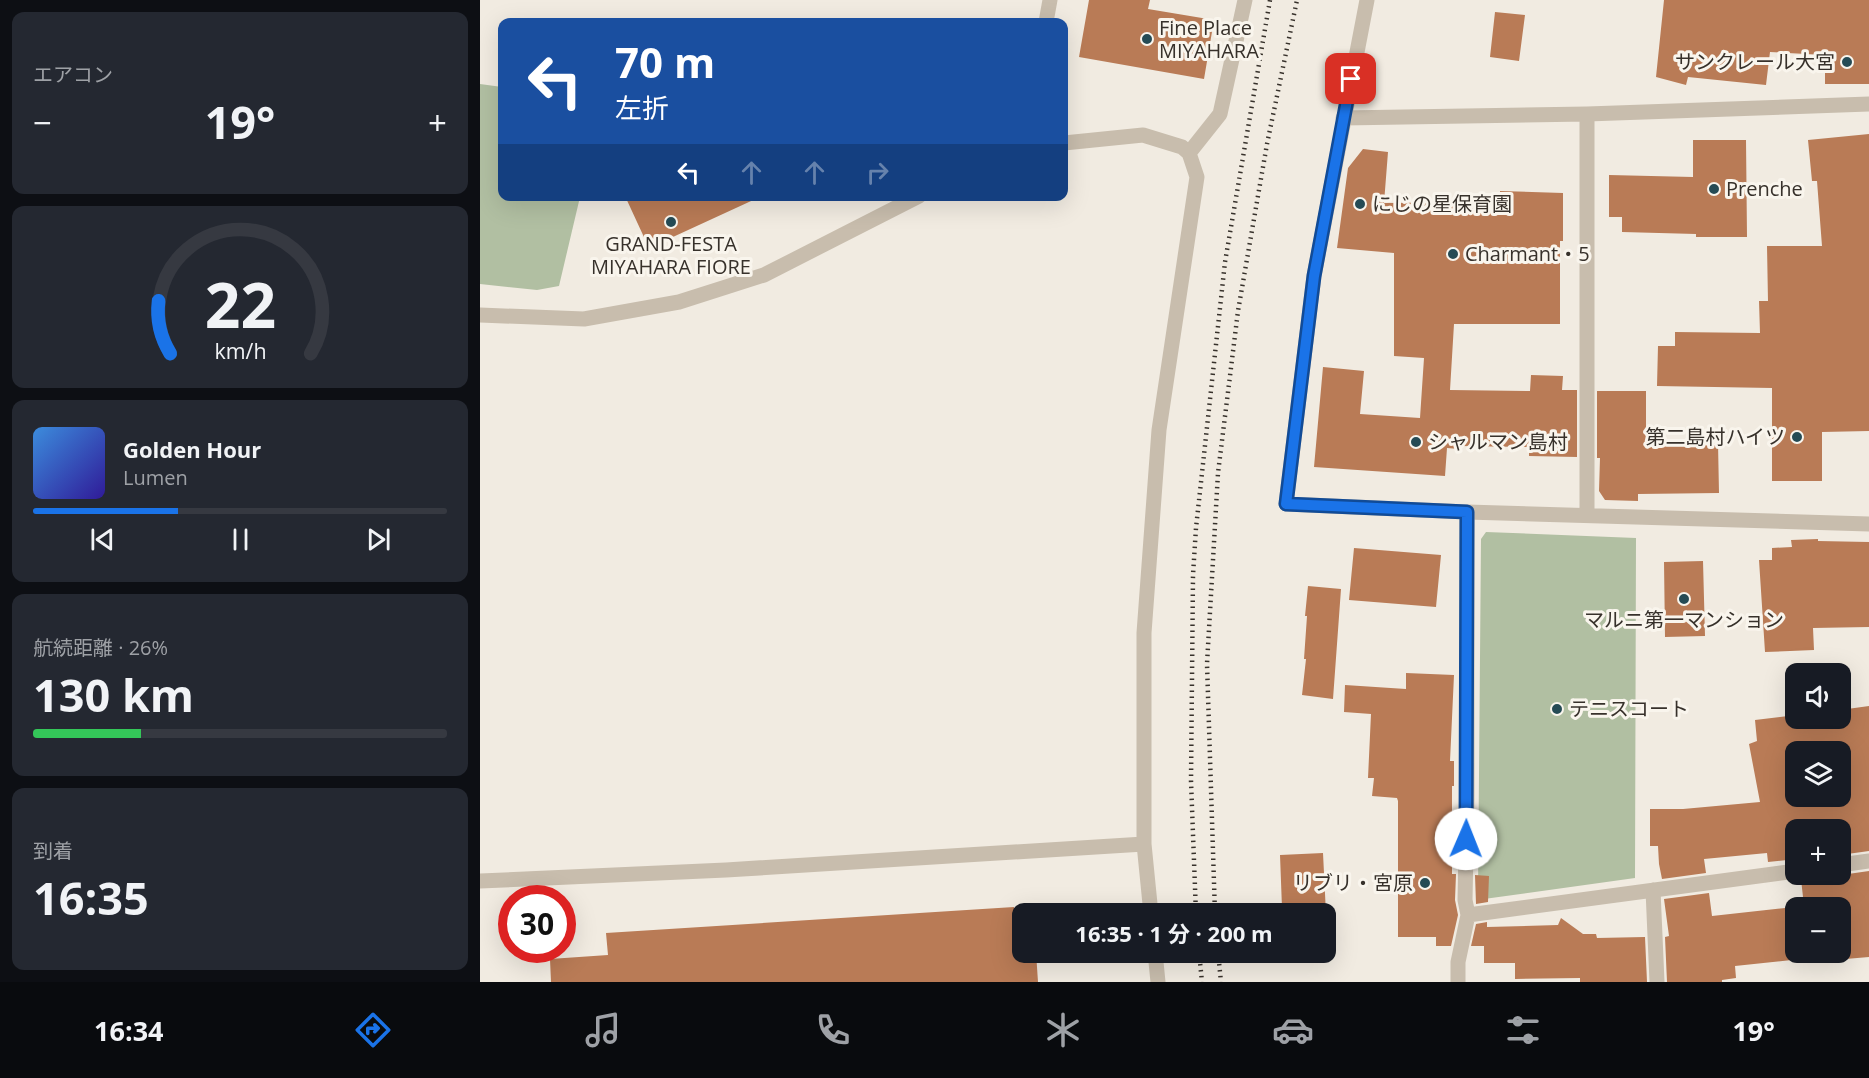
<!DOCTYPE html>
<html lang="ja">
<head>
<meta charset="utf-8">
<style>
	:root { --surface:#171b24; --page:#242831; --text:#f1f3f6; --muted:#9ea1a6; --line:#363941; --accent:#1a73e8 }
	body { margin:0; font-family:"Open Sans","Noto Sans JP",sans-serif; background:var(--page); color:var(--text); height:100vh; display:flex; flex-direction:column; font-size:22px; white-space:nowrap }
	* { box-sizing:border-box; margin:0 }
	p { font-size:20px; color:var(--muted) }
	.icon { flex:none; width:33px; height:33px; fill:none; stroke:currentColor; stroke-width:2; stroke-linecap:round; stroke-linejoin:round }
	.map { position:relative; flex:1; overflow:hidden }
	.drawer { display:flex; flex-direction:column; gap:12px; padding:12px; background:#0d0f14; width:480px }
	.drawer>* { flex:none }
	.hud { position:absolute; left:18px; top:18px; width:570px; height:183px; border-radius:12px; box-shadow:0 6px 24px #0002; background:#1a4fa0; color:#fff; overflow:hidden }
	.buttons { position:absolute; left:1305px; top:663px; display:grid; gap:12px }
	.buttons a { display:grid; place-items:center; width:66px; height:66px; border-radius:12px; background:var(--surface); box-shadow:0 6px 24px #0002; font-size:30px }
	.speed { position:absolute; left:18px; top:885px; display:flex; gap:12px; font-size:30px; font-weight:700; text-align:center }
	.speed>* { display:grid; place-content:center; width:78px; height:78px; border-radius:50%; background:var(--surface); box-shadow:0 6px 24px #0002; line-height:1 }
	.speed .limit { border:9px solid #d22; background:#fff; color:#111 }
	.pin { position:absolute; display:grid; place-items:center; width:51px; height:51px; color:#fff; margin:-26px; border-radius:12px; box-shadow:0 3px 9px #0006 }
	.me { position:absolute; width:66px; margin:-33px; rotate:1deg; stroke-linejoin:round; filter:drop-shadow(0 0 4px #0008) }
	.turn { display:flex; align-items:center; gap:21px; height:126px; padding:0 18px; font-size:27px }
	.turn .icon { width:78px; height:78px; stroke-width:2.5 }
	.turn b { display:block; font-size:42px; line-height:51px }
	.lanes { display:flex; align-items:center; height:57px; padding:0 18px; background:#0003; justify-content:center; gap:30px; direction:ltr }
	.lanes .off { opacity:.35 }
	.big { font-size:45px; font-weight:700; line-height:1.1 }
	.drawer .widget { flex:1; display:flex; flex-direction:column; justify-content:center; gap:9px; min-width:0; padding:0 21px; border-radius:12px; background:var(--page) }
	.drawer .dial { align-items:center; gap:0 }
	.dial svg { height:156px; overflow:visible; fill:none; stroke:var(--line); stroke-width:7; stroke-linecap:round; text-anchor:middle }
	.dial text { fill:var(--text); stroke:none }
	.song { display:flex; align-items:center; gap:18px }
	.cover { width:72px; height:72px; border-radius:9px; background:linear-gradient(135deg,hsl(210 70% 55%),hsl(250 70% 35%)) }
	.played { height:6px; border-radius:3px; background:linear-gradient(90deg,var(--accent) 35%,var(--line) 35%) }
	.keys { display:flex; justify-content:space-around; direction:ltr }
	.heat { display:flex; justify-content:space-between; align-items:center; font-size:33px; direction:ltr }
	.charge { height:9px; border-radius:4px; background:linear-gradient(90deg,#34c759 26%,var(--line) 0) }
	.trip { position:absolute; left:532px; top:903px; width:324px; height:60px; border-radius:12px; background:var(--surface); box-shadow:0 6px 24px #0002; font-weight:700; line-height:60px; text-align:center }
	.tabs { display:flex; height:96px; justify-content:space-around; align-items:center; background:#090b0e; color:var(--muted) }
	.tabs .icon { width:42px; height:42px }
	.tabs .current { color:var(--accent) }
	.tabs b { font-size:27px; color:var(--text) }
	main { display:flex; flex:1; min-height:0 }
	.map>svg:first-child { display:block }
	.green { fill:#b1bfa2 }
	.building { fill:#b97b56; fill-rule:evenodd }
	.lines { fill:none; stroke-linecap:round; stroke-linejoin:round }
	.minor { stroke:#c8bdad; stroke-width:15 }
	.rail { stroke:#37312b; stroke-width:4.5; stroke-dasharray:1.5 4.5; stroke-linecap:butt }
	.route-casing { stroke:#114b97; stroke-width:15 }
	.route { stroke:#1a73e8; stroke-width:10 }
	.poi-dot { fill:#254b55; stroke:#f9f5ed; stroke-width:2 }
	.labels { text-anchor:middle; stroke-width:6; stroke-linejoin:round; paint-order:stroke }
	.poi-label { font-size:20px; fill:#37312b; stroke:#f9f5ed; text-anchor:start }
</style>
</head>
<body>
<main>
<section class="drawer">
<div class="widget"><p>エアコン</p>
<div class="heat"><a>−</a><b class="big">19°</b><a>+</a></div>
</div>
<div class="widget dial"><svg viewBox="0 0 100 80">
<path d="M14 69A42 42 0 1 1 86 69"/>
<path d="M14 69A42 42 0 0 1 8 42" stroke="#1a73e8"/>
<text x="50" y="56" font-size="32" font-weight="700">22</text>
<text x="50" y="72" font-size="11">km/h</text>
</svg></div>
<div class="widget">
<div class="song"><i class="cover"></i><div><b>Golden Hour</b><p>Lumen</p></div></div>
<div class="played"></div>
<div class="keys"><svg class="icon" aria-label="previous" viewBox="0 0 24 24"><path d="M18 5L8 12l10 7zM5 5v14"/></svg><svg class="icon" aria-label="pause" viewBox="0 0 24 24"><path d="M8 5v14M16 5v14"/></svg><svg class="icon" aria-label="next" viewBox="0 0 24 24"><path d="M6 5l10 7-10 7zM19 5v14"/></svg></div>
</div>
<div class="widget"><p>航続距離 · 26%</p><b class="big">130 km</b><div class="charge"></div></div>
<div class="widget"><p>到着</p><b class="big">16:35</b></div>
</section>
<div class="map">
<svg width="1389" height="982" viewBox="0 0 1389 982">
	<rect width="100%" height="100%" fill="#f1ebe1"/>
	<path class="green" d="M0 84 22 87V196L100 197 79 286 57 290 0 284Z
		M1006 532 1156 538 1155 878 1004 899 998 894 1001 539Z"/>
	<path class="building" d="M609 0H670L668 9 734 20 724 79 599 57Z
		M1184 0H1389V84H1345V55L1290 52 1286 85 1208 77 1206 85 1176 77Z
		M1015 12 1045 15 1039 61 1010 57Z
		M1389 134V431L1342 432V481H1292V388L1177 386 1178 346H1195V332L1280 333 1279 301H1288L1287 246H1342L1337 181H1332L1328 140Z
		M1213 140H1266L1267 237H1216V234L1142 232V217H1129V175L1213 177Z
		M883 149 908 152 904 203 1020 202V191L1083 193V241H1080V324H974L970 390 1050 391 1051 375 1083 376 1082 390H1097V457L1049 456V447L979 446V449L967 448 965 476 834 467 843 367 884 371 880 414 940 418 944 358 914 356V253L857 248 868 168Z
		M145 196H282L169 248Z
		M1117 391H1166V441H1168V444L1238 443 1239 493 1158 494V501L1125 500 1119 491 1120 458H1117Z
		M1338 539V541L1389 542V627L1333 628 1334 650 1285 652 1279 560H1292V548L1312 547 1311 540Z
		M874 548 961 555 956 607 869 600Z
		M1223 561 1225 636 1185 637 1184 562Z
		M828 586 861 589 853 699 822 695 826 659H824L827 616H825Z
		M926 673 974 675 970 761H974V786H972V874H976L975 900 978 915 971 946H956V937H918V801L917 798 892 796 894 778H888L891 714 864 712 865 685 926 689Z
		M1389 706V851L1360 855V830H1316V859L1288 862 1287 853 1224 859 1226 873 1182 879 1179 864 1178 846H1170V809H1203L1280 802 1269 744 1277 741 1275 720 1316 715V718H1360V710ZM1316 752H1360V796H1316Z
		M843 853 846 914H809L808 908H802L800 855Z
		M1389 871V957L1330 962V958L1255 966 1256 978 1242 980V982H1187L1185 937 1189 936 1184 899 1229 893 1232 916 1324 906 1321 879 1325 874 1361 875ZM1316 908H1360V952H1316Z
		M995 875 1009 876 1008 902 996 904Z
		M534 907 535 919 543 918V952H556L558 982H71L70 959 128 955 126 933Z
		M1081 918 1103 934H1116L1117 938 1165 937 1167 982H1100V978L1035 979V963H1004V946H991L996 924 1007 922V927L1078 925Z"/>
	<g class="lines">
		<path class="minor" d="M887 0 834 276 806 504 987 512 1389 524
			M566 22 570 0
			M863 118 1107 114 1389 104
			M584 143 663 135 702 147 709 153 717 177 679 430 664 633V844L671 914
			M709 153 740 114 765 0
			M0 315 104 319 199 302 284 275 439 196
			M1107 515V114
			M1360 865 1389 861
			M0 881 246 870 664 844
			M1173 890 1177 982
			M988 915 1316 871
			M675 952 678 982
			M978 982V962L988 915 985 900 987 797V512"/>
		<path class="rail" d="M716 914 711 781 713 575 716 528 745 262 790 0
			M735 914 727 664 738 473 758 311 787 144 817 0
			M719 952 722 982
			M738 952 741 982"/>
	</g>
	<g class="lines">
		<g class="route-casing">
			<path id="route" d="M871 79 834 276 806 504 987 512 986 839"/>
		</g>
		<use href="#route" class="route"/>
	</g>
	<g class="poi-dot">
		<circle cx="667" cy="39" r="6"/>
		<circle cx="1367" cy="62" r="6"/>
		<circle cx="1234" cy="189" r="6"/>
		<circle cx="880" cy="204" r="6"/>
		<circle cx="191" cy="222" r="6"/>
		<circle cx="973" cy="254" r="6"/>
		<circle cx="1317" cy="437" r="6"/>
		<circle cx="936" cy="442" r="6"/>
		<circle cx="1204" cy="599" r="6"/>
		<circle cx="1077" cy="709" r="6"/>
		<circle cx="945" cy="883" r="6"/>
	</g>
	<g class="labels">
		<g class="poi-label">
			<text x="679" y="35">Fine Place<tspan x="679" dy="23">MIYAHARA</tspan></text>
			<text x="1355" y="69" text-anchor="end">サンクレール大宮</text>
			<text x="1246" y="196">Prenche</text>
			<text x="892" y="211">にじの星保育園</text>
			<text x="191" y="251" text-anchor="middle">GRAND-FESTA<tspan x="191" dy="23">MIYAHARA FIORE</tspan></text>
			<text x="985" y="261">Charmant・5</text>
			<text x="1305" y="444" text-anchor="end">第二島村ハイツ</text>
			<text x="948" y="449">シャルマン島村</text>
			<text x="1204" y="627" text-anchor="middle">マルニ第一マンション</text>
			<text x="1089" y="716">テニスコート</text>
			<text x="933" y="890" text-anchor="end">リブリ・宮原</text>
		</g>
	</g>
</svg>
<div class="buttons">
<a><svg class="icon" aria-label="sound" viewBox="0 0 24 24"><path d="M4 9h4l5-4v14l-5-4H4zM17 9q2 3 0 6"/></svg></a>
<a><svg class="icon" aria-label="layers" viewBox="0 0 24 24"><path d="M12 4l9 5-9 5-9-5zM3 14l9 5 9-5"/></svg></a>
<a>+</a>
<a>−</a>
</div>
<div class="speed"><div class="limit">30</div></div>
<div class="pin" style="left:871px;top:79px;background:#d93025"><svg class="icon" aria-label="arrive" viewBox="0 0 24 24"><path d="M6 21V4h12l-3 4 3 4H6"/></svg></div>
<svg class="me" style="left:986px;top:839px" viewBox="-20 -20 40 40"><circle r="19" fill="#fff"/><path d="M0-13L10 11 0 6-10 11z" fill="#1a73e8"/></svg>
<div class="trip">16:35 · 1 分 · 200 m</div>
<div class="hud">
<div class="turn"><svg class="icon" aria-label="left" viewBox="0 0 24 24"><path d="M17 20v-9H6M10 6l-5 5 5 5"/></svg><div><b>70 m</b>左折</div></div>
<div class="lanes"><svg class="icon" aria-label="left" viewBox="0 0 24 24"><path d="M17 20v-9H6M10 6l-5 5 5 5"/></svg><svg class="icon off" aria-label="ahead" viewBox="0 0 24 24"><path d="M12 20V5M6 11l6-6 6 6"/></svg><svg class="icon off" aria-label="ahead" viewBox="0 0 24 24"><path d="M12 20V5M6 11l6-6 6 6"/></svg><svg class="icon off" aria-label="right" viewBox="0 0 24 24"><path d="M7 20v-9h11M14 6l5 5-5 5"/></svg></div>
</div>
</div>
</main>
<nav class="tabs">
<b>16:34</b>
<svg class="icon current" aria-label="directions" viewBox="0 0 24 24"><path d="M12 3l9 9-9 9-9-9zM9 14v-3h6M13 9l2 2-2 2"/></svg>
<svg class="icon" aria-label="music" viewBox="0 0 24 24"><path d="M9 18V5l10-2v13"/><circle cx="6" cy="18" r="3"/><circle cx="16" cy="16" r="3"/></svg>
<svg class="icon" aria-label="phone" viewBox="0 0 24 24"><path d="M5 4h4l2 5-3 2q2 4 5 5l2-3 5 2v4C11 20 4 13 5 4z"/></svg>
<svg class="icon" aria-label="climate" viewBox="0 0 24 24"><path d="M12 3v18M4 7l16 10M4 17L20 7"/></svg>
<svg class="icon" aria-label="car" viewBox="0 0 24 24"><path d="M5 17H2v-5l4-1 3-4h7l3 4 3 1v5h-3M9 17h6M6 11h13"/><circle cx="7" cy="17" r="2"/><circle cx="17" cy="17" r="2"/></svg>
<svg class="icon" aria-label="filters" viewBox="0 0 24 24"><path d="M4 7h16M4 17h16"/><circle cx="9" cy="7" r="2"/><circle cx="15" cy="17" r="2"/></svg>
<b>19°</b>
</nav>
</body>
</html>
